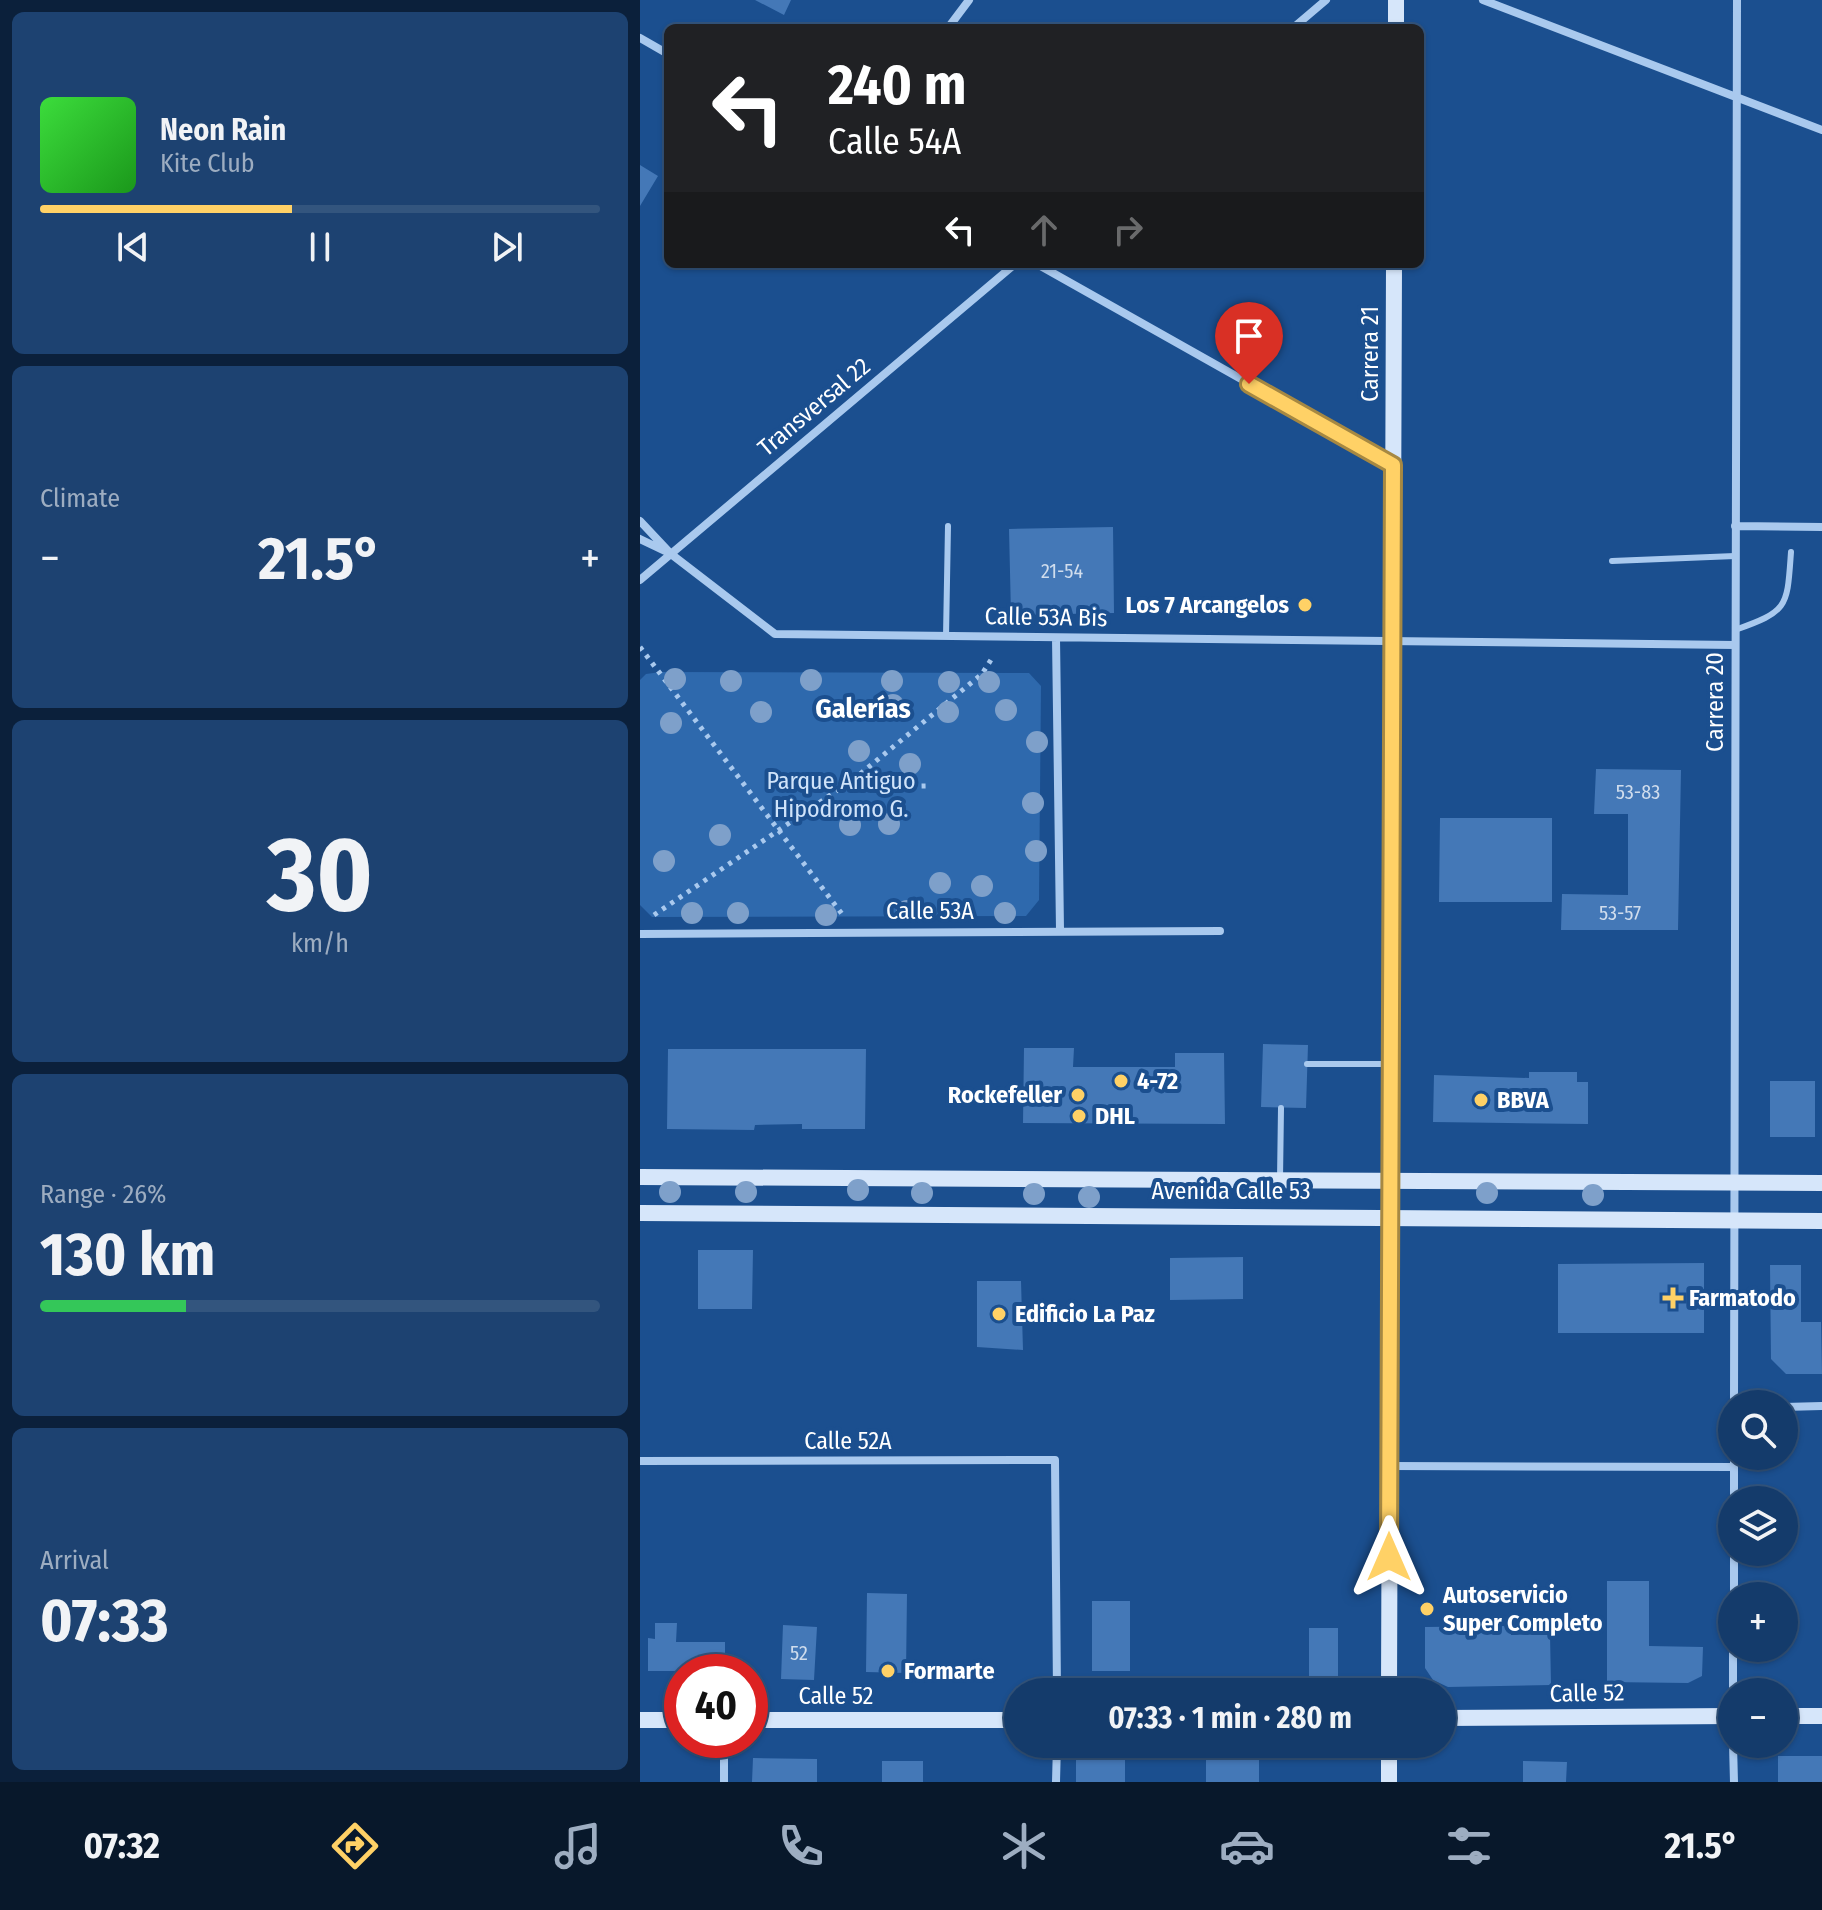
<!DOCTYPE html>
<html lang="en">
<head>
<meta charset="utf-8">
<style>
	:root { --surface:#143b6b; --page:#1d4271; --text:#f1f3f6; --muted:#9dadc1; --line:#33557e; --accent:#ffd166 }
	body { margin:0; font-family:"Fira Sans Condensed",sans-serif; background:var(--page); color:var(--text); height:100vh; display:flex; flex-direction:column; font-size:30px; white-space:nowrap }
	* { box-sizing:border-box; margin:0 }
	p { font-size:26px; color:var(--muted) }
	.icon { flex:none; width:44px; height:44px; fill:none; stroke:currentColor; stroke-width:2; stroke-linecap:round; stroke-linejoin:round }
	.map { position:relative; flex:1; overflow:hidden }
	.sheet { display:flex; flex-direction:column; gap:12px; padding:12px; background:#0b203b; width:640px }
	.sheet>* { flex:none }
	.top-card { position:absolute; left:24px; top:24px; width:760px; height:244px; border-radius:12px; box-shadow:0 2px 6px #0004,0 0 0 2px var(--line); background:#202124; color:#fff; overflow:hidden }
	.tools { position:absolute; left:1078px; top:1390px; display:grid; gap:16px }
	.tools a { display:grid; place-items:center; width:80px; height:80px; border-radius:50%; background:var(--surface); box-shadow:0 2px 6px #0004,0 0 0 2px var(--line); font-size:40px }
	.speed { position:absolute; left:24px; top:1654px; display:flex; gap:16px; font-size:40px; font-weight:700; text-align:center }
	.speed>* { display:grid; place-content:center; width:104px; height:104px; border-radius:50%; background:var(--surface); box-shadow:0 2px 6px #0004,0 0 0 2px var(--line); line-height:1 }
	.speed .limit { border:12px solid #d22; background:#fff; color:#111 }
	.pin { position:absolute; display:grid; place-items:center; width:68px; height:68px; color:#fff; margin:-82px -34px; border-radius:50% 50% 50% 0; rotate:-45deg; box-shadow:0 0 8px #0007 }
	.pin .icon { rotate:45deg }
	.me { position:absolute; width:88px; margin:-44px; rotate:0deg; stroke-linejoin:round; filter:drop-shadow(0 0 6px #0008) }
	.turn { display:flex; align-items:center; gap:28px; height:168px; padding:0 32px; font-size:36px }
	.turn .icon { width:104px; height:104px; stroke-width:2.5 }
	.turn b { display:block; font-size:56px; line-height:68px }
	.lanes { display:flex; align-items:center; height:76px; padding:0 32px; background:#0003; justify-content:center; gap:40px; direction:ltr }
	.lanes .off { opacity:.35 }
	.big { font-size:60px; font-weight:700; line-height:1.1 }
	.sheet .widget { flex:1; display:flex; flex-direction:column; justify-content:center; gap:12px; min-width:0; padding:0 28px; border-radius:12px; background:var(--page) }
	.sheet .dial { align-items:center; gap:0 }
	.dial b { font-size:104px; line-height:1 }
	.song { display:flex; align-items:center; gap:24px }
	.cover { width:96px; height:96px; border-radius:12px; background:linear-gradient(135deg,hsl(120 70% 55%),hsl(120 70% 35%)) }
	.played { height:8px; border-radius:4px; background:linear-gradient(90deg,var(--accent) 45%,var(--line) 45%) }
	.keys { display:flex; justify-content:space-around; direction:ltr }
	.heat { display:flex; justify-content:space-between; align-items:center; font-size:44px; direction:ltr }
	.charge { height:12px; border-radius:6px; background:linear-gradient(90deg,#34c759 26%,var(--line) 0) }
	.trip { position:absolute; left:364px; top:1678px; width:452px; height:80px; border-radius:40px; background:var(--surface); box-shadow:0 2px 6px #0004,0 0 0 2px var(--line); font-weight:700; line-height:80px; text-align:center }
	.dock { display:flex; height:128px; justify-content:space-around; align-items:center; background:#08182b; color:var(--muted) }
	.dock .icon { width:56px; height:56px }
	.dock .active { color:var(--accent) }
	.dock b { font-size:36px; color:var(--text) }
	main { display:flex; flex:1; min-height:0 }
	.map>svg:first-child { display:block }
	.green { fill:#2e69ad }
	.building { fill:#4478b7 }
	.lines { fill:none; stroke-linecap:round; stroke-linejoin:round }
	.path { stroke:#a9c9ee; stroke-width:5; stroke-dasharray:4 6; stroke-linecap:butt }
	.lane { stroke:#a9c9ee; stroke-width:6 }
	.street { stroke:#a9c9ee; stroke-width:8 }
	.secondary { stroke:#d6e6fa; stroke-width:16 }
	.tree { fill:#7ea0ca }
	.route-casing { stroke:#a68842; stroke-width:20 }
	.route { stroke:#ffd166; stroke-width:14 }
	.poi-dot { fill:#ffd166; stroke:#1b4f8f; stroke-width:3 }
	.labels { text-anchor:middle; stroke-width:8; stroke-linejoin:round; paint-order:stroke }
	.number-label { font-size:20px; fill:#d0dded }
	.street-label { font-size:24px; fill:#fff; stroke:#1b4f8f }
	.poi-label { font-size:24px; font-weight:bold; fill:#fff; stroke:#1b4f8f; text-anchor:start }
	.park-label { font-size:24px; fill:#cfe3fa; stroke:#1b4f8f }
	.quarter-label { font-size:28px; font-weight:bold; fill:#fff; stroke:#1b4f8f }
</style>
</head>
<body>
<main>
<section class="sheet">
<div class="widget">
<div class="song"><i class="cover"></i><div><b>Neon Rain</b><p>Kite Club</p></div></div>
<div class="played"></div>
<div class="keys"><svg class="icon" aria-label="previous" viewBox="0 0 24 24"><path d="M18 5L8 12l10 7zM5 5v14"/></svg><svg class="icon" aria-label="pause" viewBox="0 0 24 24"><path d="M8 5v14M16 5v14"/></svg><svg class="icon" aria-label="next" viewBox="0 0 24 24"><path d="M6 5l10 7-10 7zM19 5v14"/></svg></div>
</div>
<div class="widget"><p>Climate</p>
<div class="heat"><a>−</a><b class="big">21.5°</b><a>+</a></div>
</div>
<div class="widget dial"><b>30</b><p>km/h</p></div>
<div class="widget"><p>Range · 26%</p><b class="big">130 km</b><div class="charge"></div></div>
<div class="widget"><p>Arrival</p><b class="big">07:33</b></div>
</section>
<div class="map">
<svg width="1182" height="1782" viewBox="0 0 1182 1782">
	<rect width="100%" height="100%" fill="#1b4f8f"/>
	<path class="green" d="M21 672 389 673 401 686 399 900 386 916 12 917 0 905V680L6 674Z"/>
	<path class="building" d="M115 0H151L144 15Z
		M0 165 18 176 0 206Z
		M473 527 474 613 371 615 369 529Z
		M956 769 1041 770 1038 930H921L922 894 988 895V814H954Z
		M800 818H912V902H799Z
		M623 1044 668 1045 666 1108 621 1107Z
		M384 1048H434L433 1067H535V1053H584L585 1124 383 1123Z
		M28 1049H226L225 1129H162V1124L115 1125 114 1130 27 1129Z
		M889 1072H937V1082H948V1124L793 1122 794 1075 889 1078Z
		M1130 1081H1175V1137H1130Z
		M58 1250H113L112 1309H58Z
		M603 1257V1299L530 1300V1258Z
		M1064 1263V1333H918V1264Z
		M1130 1265H1161V1322H1181L1182 1374H1146L1131 1359Z
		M337 1281H381L383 1350 337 1347Z
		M967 1581H1009V1646L1063 1647 1062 1676 1048 1683 967 1682Z
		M227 1593 267 1594 266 1673 226 1672Z
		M452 1601H490V1671H452Z
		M15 1623H37L36 1642H85V1671H8V1638L15 1639Z
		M143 1625 177 1627 174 1680 141 1679Z
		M871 1626V1635L910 1634 911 1685 808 1687 793 1680 785 1668V1627Z
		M669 1628H698V1680H669Z
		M1138 1756H1182V1782H1138Z
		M436 1757H485V1782H436Z
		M113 1758 177 1759V1782H112Z
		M566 1759 619 1760V1782H566Z
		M242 1761H283V1782H242Z
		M883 1761 927 1762 926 1782H883Z"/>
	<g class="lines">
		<path class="path" d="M0 647 202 914
			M214 779 226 787 286 786
			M14 915 214 779 342 674 354 655"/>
		<path class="lane" d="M972 561 1095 556
			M1095 630C1149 611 1147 607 1151 552
			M306 636 308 526
			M667 1064H748
			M640 1179 641 1108"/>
		<path class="street" d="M843 0 1182 130
			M308 28 329 0
			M653 28 686 0
			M0 38 28 54
			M397 264 752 464
			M0 521 31 554 135 634 1095 645
			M1095 526 1182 527
			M0 539 27 552
			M0 580 375 264
			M416 638 420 930
			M0 934 580 931
			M1094 1404 1097 0
			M1144 1407 1182 1406
			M0 1461 415 1460 417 1692
			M749 1466 1094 1467
			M1094 1500V1456
			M1094 1596V1552
			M1093 1692V1648
			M1093 1744 1094 1782
			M84 1782V1740
			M416 1782 417 1744"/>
		<path class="secondary" d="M756 28V0
			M0 1177 1182 1183
			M0 1213 1182 1221
			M749 1692 754 264
			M1144 1716H1182
			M802 1718 1092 1716
			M0 1720H42
			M110 1720H378
			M749 1744V1782"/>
	</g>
	<g class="tree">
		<circle cx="35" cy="679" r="11"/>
		<circle cx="171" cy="680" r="11"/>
		<circle cx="91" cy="681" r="11"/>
		<circle cx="252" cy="681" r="11"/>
		<circle cx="309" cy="682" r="11"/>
		<circle cx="349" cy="682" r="11"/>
		<circle cx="253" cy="705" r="11"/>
		<circle cx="366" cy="710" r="11"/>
		<circle cx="121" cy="712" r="11"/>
		<circle cx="308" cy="712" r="11"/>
		<circle cx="31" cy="723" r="11"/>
		<circle cx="397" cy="742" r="11"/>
		<circle cx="219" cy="751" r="11"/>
		<circle cx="270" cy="764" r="11"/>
		<circle cx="393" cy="803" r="11"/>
		<circle cx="249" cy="824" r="11"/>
		<circle cx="210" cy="825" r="11"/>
		<circle cx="80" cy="835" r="11"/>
		<circle cx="396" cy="851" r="11"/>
		<circle cx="24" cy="861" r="11"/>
		<circle cx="300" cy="883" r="11"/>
		<circle cx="342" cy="886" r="11"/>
		<circle cx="267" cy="911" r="11"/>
		<circle cx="52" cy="913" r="11"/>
		<circle cx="98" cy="913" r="11"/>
		<circle cx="365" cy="913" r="11"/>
		<circle cx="186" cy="915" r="11"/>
		<circle cx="218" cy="1190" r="11"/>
		<circle cx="30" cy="1192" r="11"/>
		<circle cx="106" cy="1192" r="11"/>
		<circle cx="282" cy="1193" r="11"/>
		<circle cx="847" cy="1193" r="11"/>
		<circle cx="394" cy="1194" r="11"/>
		<circle cx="953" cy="1195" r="11"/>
		<circle cx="449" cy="1197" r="11"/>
	</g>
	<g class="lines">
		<g class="route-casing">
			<path id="route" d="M609 384 753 465 749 1557"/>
		</g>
		<use href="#route" class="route"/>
	</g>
	<g class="poi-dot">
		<circle cx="665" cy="605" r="8"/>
		<circle cx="481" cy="1081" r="8"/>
		<circle cx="438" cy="1095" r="8"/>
		<circle cx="841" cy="1100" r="8"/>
		<circle cx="439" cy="1116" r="8"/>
		<path d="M1029 1286h8v8h8v8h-8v8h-8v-8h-8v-8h8z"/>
		<circle cx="359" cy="1314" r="8"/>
		<circle cx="787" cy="1609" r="8"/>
		<circle cx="248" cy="1671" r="8"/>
	</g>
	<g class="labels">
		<g class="number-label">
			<text x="422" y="578">21-54</text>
			<text x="998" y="799">53-83</text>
			<text x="980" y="920">53-57</text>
			<text x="159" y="1660">52</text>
		</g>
		<g class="street-label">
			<text transform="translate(730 354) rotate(-90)" y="8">Carrera 21</text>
			<text transform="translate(174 407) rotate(-40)" y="8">Transversal 22</text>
			<text transform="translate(406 617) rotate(1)" y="8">Calle 53A Bis</text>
			<text transform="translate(1075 702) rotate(-90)" y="8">Carrera 20</text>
			<text x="290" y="919">Calle 53A</text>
			<text x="591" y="1199">Avenida Calle 53</text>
			<text x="208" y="1449">Calle 52A</text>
			<text transform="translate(947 1693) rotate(-1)" y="8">Calle 52</text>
			<text x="196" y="1704">Calle 52</text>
		</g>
		<g class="poi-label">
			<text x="649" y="613" text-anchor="end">Los 7 Arcangelos</text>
			<text x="497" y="1089">4-72</text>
			<text x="422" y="1103" text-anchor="end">Rockefeller</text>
			<text x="857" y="1108">BBVA</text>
			<text x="455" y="1124">DHL</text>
			<text x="1049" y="1306">Farmatodo</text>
			<text x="375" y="1322">Edificio La Paz</text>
			<text x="803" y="1603">Autoservicio<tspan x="803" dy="28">Super Completo</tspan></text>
			<text x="264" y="1679">Formarte</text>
		</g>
		<g class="park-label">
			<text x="201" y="789">Parque Antiguo<tspan x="201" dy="28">Hipodromo G.</tspan></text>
		</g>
		<g class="quarter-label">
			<text x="223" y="718">Galerías</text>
		</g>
	</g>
</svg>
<div class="tools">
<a><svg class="icon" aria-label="search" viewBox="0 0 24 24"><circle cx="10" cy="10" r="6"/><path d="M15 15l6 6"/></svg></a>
<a><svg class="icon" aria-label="layers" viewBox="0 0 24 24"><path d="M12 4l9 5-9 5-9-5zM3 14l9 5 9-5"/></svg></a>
<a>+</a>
<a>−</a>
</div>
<div class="speed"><div class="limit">40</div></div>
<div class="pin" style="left:609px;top:384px;background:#d93025"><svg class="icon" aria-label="arrive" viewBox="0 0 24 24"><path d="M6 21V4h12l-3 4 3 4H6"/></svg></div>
<svg class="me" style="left:749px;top:1557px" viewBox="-20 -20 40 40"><path d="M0-17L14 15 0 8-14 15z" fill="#ffd166" stroke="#fff" stroke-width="4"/></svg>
<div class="trip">07:33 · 1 min · 280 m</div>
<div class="top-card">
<div class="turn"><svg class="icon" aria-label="left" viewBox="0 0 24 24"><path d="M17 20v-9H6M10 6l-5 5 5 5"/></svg><div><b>240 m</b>Calle 54A</div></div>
<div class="lanes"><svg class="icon" aria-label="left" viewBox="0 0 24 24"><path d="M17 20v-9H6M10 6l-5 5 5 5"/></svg><svg class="icon off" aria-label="ahead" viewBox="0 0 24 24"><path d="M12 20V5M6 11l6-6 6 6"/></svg><svg class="icon off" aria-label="right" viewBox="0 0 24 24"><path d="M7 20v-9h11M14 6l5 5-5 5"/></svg></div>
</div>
</div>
</main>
<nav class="dock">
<b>07:32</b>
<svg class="icon active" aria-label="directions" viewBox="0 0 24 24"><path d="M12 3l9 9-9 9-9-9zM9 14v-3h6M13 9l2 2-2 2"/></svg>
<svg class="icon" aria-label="music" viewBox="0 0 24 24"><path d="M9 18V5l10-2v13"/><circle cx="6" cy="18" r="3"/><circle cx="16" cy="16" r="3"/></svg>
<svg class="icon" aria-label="phone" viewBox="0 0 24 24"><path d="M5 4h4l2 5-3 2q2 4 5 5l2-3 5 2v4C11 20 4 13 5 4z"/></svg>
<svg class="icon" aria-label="climate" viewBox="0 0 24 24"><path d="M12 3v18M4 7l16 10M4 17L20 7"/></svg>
<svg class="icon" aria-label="car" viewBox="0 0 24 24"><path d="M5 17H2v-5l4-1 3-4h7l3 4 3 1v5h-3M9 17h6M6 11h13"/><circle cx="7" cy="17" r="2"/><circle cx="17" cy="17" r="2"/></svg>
<svg class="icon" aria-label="filters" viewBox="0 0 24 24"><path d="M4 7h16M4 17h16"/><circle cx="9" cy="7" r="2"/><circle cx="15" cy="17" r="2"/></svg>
<b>21.5°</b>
</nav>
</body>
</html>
